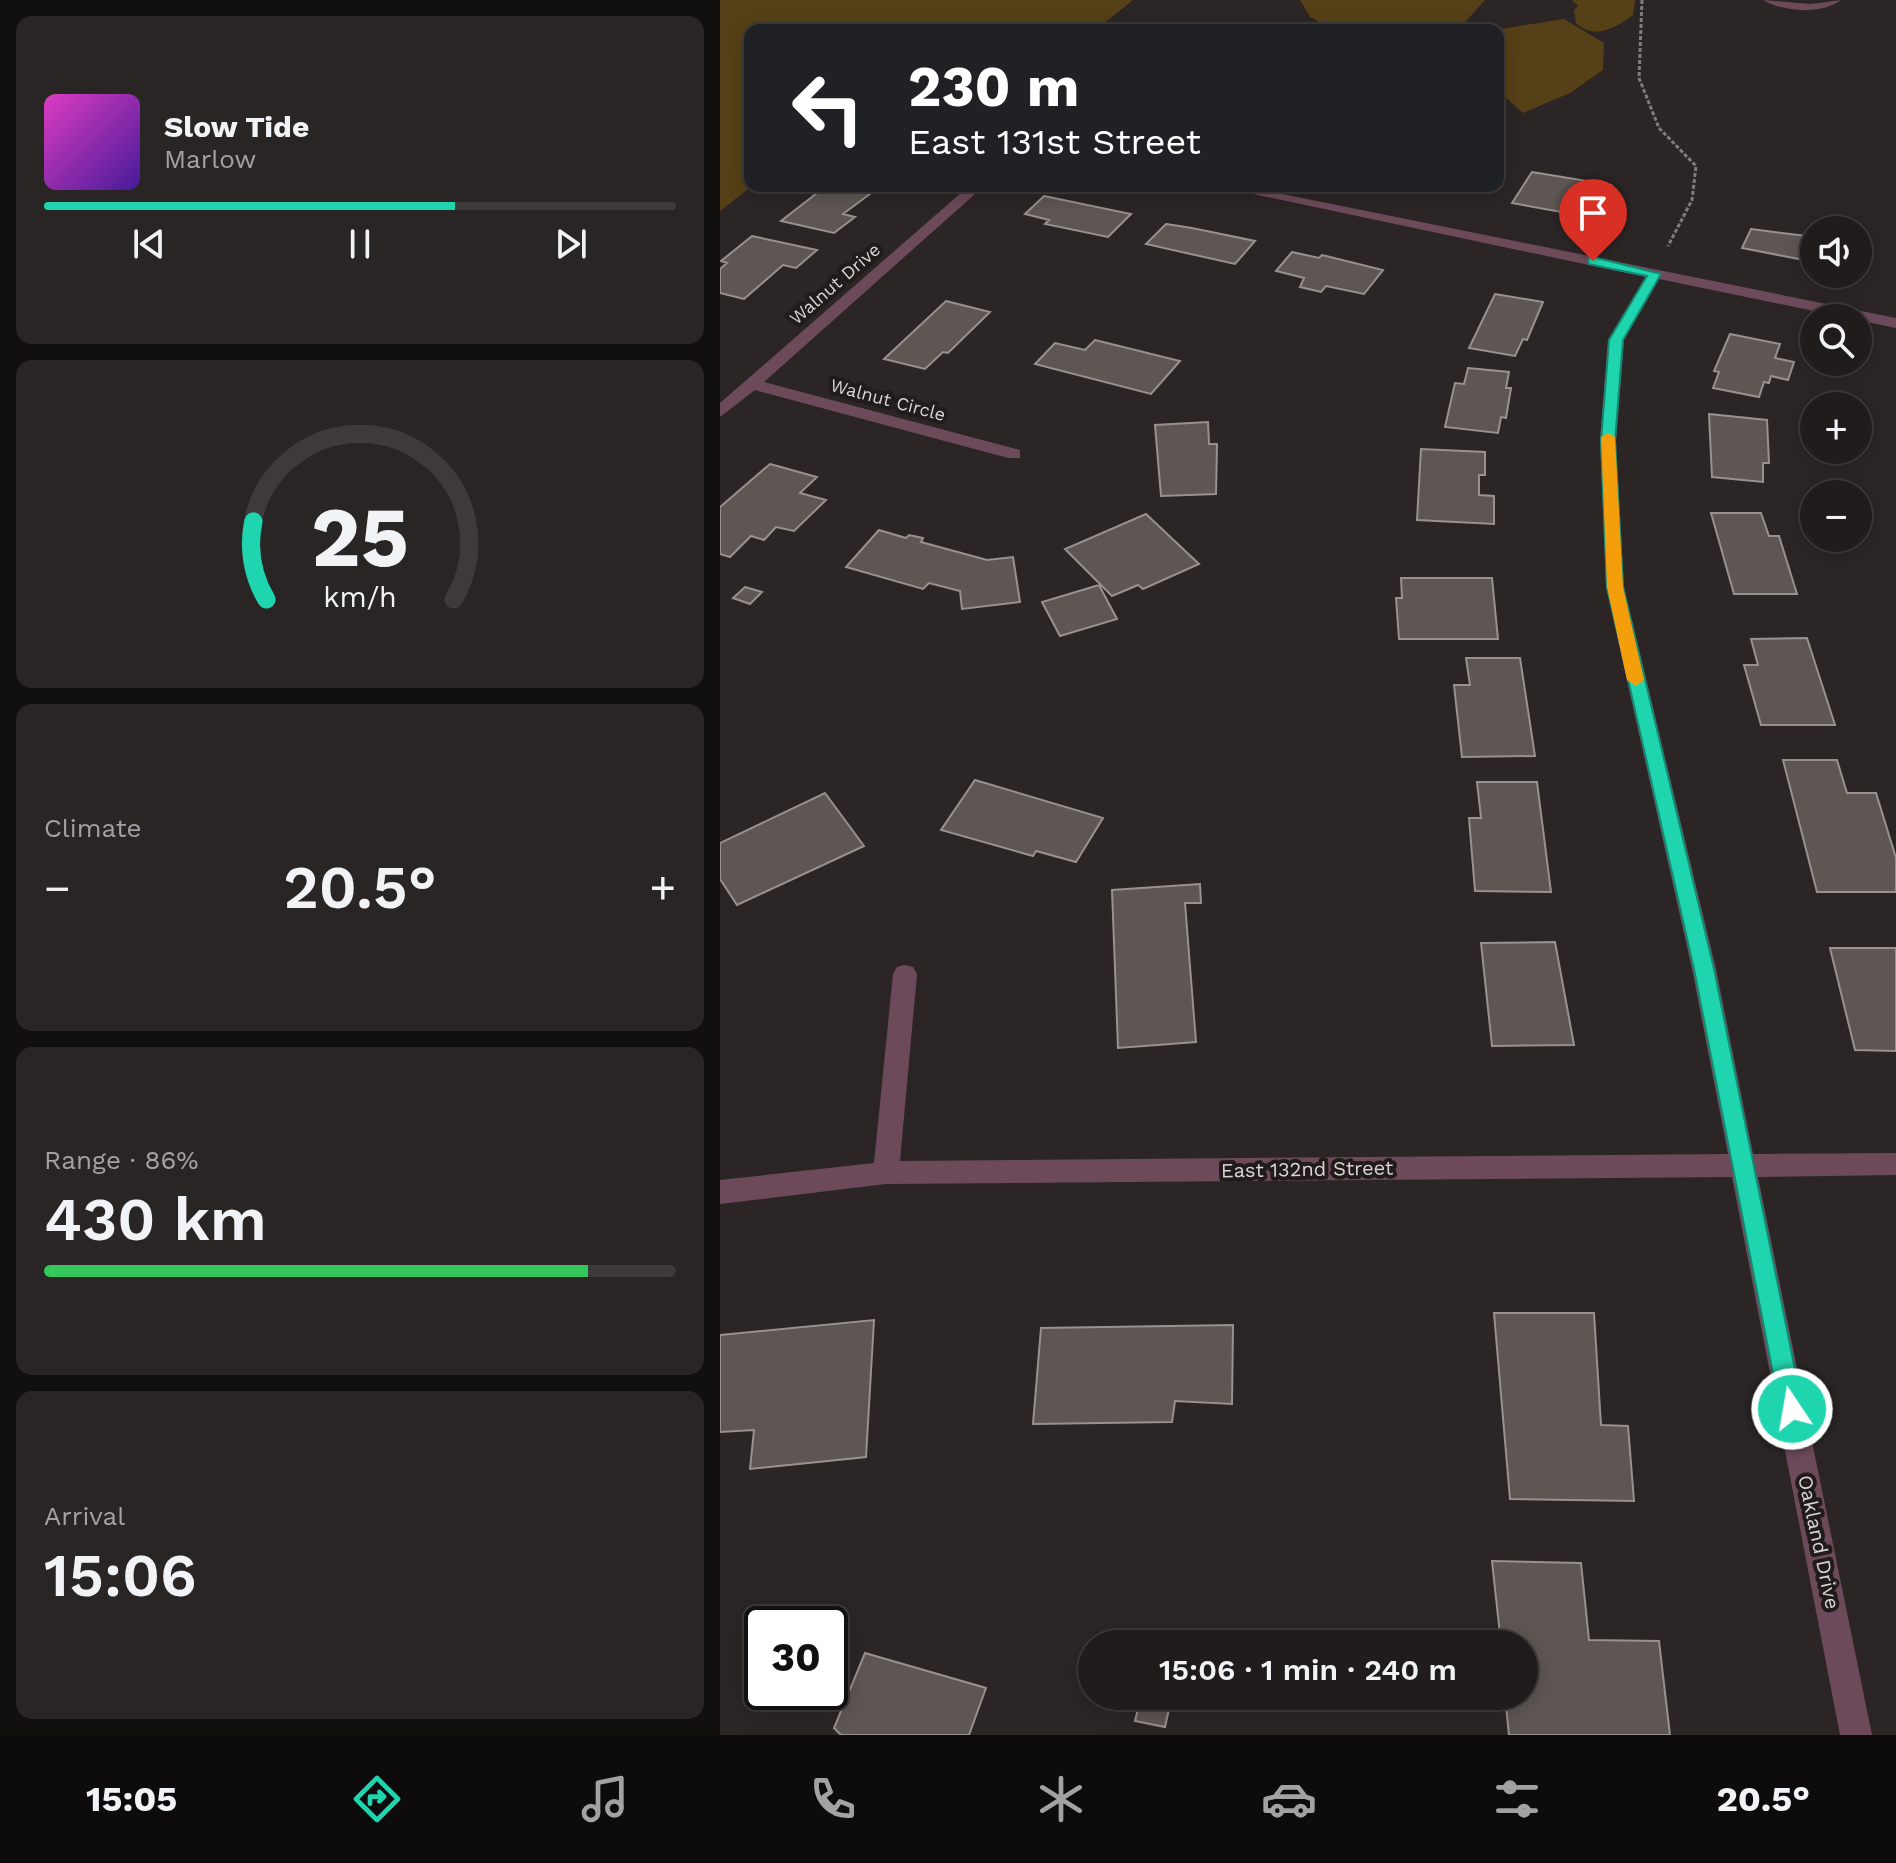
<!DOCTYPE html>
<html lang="en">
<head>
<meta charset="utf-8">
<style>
	:root { --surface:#211c1c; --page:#292525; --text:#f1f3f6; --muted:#a2a1a3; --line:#3e3a3b; --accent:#1fd5b0 }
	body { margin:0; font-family:"Work Sans",sans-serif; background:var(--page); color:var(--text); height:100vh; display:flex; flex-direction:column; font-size:30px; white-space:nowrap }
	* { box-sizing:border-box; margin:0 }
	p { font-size:26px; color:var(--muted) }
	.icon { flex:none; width:44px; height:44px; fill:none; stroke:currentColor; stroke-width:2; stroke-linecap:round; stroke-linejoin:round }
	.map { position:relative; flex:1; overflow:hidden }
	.details { display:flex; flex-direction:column; gap:16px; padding:16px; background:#120f0f; width:720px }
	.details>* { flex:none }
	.banner { position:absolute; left:24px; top:24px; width:760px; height:168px; border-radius:16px; box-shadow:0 4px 20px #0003,0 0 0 2px var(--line); background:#202124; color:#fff; overflow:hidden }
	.buttons { position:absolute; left:1080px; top:216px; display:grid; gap:16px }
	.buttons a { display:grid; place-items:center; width:72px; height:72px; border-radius:50%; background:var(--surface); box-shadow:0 4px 20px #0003,0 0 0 2px var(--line); font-size:40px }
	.speed { position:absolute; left:24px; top:1606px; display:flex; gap:16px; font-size:40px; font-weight:700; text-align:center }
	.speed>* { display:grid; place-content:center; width:104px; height:104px; border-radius:50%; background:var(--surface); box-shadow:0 4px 20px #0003,0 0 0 2px var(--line); line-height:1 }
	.speed .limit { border:4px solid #111; border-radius:12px; background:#fff; color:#111 }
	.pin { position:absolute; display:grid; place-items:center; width:68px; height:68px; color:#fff; margin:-82px -34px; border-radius:50% 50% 50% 0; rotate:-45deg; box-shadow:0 0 8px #0007 }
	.pin .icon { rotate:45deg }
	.me { position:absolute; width:88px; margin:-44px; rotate:348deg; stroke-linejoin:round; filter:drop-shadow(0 0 6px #0008) }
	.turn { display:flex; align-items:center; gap:28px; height:168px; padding:0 32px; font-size:36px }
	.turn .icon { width:104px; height:104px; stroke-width:2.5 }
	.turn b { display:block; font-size:56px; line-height:68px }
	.big { font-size:60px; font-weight:600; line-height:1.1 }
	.details .card { flex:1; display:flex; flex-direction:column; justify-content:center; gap:12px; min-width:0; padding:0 28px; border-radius:16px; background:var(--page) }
	.details .dial { align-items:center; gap:0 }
	.dial svg { height:208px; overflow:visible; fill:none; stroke:var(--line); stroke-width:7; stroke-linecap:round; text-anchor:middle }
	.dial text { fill:var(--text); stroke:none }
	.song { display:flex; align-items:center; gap:24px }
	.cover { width:96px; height:96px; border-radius:12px; background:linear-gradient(135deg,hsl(310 70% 55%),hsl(260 70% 35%)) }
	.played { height:8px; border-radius:4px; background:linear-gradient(90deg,var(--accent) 65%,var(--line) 65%) }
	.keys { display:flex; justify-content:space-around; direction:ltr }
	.heat { display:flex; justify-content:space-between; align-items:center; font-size:44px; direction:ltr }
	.charge { height:12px; border-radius:6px; background:linear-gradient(90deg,#34c759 86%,var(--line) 0) }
	.trip { position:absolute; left:358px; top:1630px; width:460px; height:80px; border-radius:40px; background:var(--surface); box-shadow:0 4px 20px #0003,0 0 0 2px var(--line); font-weight:600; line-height:80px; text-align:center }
	.dock { display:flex; height:128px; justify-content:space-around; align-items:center; background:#0d0b0b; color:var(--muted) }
	.dock .icon { width:56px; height:56px }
	.dock .selected { color:var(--accent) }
	.dock b { font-size:36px; color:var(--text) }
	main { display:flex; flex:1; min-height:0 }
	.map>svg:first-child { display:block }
	.green { fill:#554017 }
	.building { fill:#5d5653; stroke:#99918d; stroke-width:2 }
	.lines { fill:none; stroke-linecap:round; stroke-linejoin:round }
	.path { stroke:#817b7b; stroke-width:3; stroke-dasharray:4 2; stroke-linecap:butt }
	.service { fill:#6c4a5a; fill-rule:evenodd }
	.minor { fill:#6c4a5a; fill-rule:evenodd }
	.route { fill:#1fd5b0; stroke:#148a72; stroke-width:2 }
	.slow { fill:#f59e0b }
	.labels { text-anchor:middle; stroke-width:8; stroke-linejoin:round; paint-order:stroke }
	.far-street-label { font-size:18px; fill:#dad5d5; stroke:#221b1b }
	.street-label { font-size:20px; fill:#dad5d5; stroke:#221b1b }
</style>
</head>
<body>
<main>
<section class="details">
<div class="card">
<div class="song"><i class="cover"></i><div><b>Slow Tide</b><p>Marlow</p></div></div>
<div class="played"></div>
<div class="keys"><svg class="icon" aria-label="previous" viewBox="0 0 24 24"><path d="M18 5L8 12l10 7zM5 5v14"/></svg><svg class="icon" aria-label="pause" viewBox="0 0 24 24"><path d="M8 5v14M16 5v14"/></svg><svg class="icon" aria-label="next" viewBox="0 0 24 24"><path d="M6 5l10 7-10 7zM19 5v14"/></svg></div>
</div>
<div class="card dial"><svg viewBox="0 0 100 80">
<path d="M14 69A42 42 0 1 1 86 69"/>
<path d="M14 69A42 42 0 0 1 9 39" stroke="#1fd5b0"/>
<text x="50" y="56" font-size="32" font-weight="700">25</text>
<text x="50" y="72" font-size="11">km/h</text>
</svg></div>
<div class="card"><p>Climate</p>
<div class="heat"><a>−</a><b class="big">20.5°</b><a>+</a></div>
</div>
<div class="card"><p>Range · 86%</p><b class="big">430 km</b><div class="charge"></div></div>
<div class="card"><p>Arrival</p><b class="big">15:06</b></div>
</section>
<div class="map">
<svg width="1176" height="1735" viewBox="0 0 1176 1735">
	<rect width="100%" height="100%" fill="#2c2525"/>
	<path class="green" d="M0 0H413L376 30H30L32 186 0 211Z
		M580 0H765L738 30H613L590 17Z
		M915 0 913 15C896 27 875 41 856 23L854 10 858 6 852 0Z
		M844 19 884 43 883 70 850 93 803 113 778 91V30H774Z"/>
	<path class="building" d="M812 172 891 185 881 204 850 198 841 212 792 203Z
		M106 186 158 188 123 214 135 217 114 233 61 221Z
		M324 196 411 214 388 237 325 224 329 220 305 214Z
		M446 224 472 228 535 241 515 264 426 244Z
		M1031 229 1094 237V262L1022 248Z
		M32 236 97 250 76 268 63 265 24 299 0 293V269L7 263 1 261Z
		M572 252 599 258 602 255 663 270 644 294 606 286 601 292 580 287 584 278 556 271Z
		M775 294 823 302 807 340 803 339 795 356 749 348Z
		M226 301 270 312 228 353 223 352 205 369 164 359Z
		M1010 334 1060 344 1055 358 1074 362 1068 380 1051 376 1049 383 1044 382 1039 397 993 388 999 372 994 371Z
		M375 340 460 361 431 394 315 364 335 343 365 350Z
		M748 368 789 372 786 388H791L786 418 781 417 778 433 725 427 735 383 744 384Z
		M989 414 1047 420 1049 463H1043V482L992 477Z
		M488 422 489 444H497L496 494 441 496 435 425Z
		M701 449 765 452V475H759V495L774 496V524L697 520Z
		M50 464 97 477 80 493 106 500 74 531 56 527 44 540 31 536 10 557 0 554V507Z
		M991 513H1041L1049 536H1059L1077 594H1014Z
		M426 514 479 564 423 589 418 585 392 596 345 549Z
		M159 530 186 538 189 535 203 538 201 542 267 560 293 557 300 602 242 609 240 591 209 583 203 589 126 567Z
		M681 578H772L778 639H679L676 598H682Z
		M379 585 397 619 340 636 322 602Z
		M25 587 42 592 30 604 13 598Z
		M1087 638 1115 725H1041L1024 665H1038L1031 639Z
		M746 658H800L815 756 742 757 734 685H750Z
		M1063 760H1117L1127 793H1156L1176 858V892H1097Z
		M255 780 383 818 356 862 316 851 313 856 221 830Z
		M757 782H817L831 892 755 891 749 818H761Z
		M105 793 144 846 17 905 0 879V843Z
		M480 884 481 903H465L476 1042 398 1048 392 890Z
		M835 942 854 1045 772 1046 761 943Z
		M1110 948H1176V1051L1135 1050Z
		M774 1313H874L881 1425 908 1426 914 1501 790 1499Z
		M154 1320 146 1457 30 1469 34 1430 0 1432V1335Z
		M513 1325 512 1404 455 1401 452 1422 313 1424 321 1328Z
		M772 1561 861 1563 869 1640 939 1641 950 1735H789L785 1696H804V1644H781Z
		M145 1653 266 1688 249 1735H121L114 1728Z
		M421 1696H452L445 1727 415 1721Z"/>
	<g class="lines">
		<path class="path" d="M922 0 919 78 939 128 976 166 972 200 948 246"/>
		<path class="service" d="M1043 0 1091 4 1121 0C1102 15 1063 12 1043 0Z"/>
		<path class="minor" d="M249 186H264L44 382 300 450V458H288L35 390 0 417V403Z
			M495 186H523L1176 318V328L939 279 904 340 896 441 904 587 996 969 1033 1154 1176 1153V1175L1038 1177 1152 1735H1120L1012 1177 166 1184 0 1204V1180L154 1163 173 974 177 967 185 965 193 967 197 974 180 1161 1008 1154 972 969 886 587 880 441 888 340 926 277Z"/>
	</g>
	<path class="route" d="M873 257 941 274 903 340 895 441 903 587 994 969 1083 1409 1080 1417 1072 1420 1063 1417 1060 1409 974 969 887 587 881 441 889 340 927 276 868 264V258Z"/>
	<path class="slow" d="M888 433 895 437 903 587 924 680 916 686 907 680 887 587 881 437Z"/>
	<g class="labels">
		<g class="far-street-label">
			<text transform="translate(115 284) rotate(-41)" y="6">Walnut Drive</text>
			<text transform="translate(168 400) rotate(15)" y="6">Walnut Circle</text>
		</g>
		<g class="street-label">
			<text transform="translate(587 1169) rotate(-1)" y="7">East 132nd Street</text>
			<text transform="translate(1099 1542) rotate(78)" y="7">Oakland Drive</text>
		</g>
	</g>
</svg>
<div class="buttons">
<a><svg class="icon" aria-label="sound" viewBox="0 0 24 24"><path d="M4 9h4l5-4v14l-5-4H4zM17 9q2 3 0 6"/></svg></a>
<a><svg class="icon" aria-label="search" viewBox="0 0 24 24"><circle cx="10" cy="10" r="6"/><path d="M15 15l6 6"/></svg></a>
<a>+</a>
<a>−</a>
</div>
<div class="speed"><div class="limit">30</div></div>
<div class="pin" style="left:873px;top:261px;background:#d93025"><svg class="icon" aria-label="arrive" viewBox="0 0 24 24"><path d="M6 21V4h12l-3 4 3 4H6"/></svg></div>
<svg class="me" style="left:1072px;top:1409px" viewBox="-20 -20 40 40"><circle r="17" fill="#1fd5b0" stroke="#fff" stroke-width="3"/><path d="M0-11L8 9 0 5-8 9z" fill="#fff"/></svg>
<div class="trip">15:06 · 1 min · 240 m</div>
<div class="banner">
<div class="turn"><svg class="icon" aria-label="left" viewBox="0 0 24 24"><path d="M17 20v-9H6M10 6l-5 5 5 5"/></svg><div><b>230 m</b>East 131st Street</div></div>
</div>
</div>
</main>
<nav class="dock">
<b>15:05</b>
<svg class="icon selected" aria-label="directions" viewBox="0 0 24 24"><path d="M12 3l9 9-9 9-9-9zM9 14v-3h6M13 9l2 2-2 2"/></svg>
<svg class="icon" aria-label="music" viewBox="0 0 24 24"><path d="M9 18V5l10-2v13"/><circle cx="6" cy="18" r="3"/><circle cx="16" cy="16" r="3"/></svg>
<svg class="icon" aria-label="phone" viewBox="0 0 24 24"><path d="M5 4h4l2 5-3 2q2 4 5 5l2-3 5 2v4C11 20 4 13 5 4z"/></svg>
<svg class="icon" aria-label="climate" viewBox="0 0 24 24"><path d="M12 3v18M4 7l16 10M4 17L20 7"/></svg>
<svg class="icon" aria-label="car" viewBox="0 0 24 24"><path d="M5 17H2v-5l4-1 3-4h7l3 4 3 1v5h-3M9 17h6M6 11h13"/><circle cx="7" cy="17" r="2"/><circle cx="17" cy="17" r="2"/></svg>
<svg class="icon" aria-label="filters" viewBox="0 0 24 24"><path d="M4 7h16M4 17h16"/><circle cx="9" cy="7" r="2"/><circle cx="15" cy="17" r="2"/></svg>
<b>20.5°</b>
</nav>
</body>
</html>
